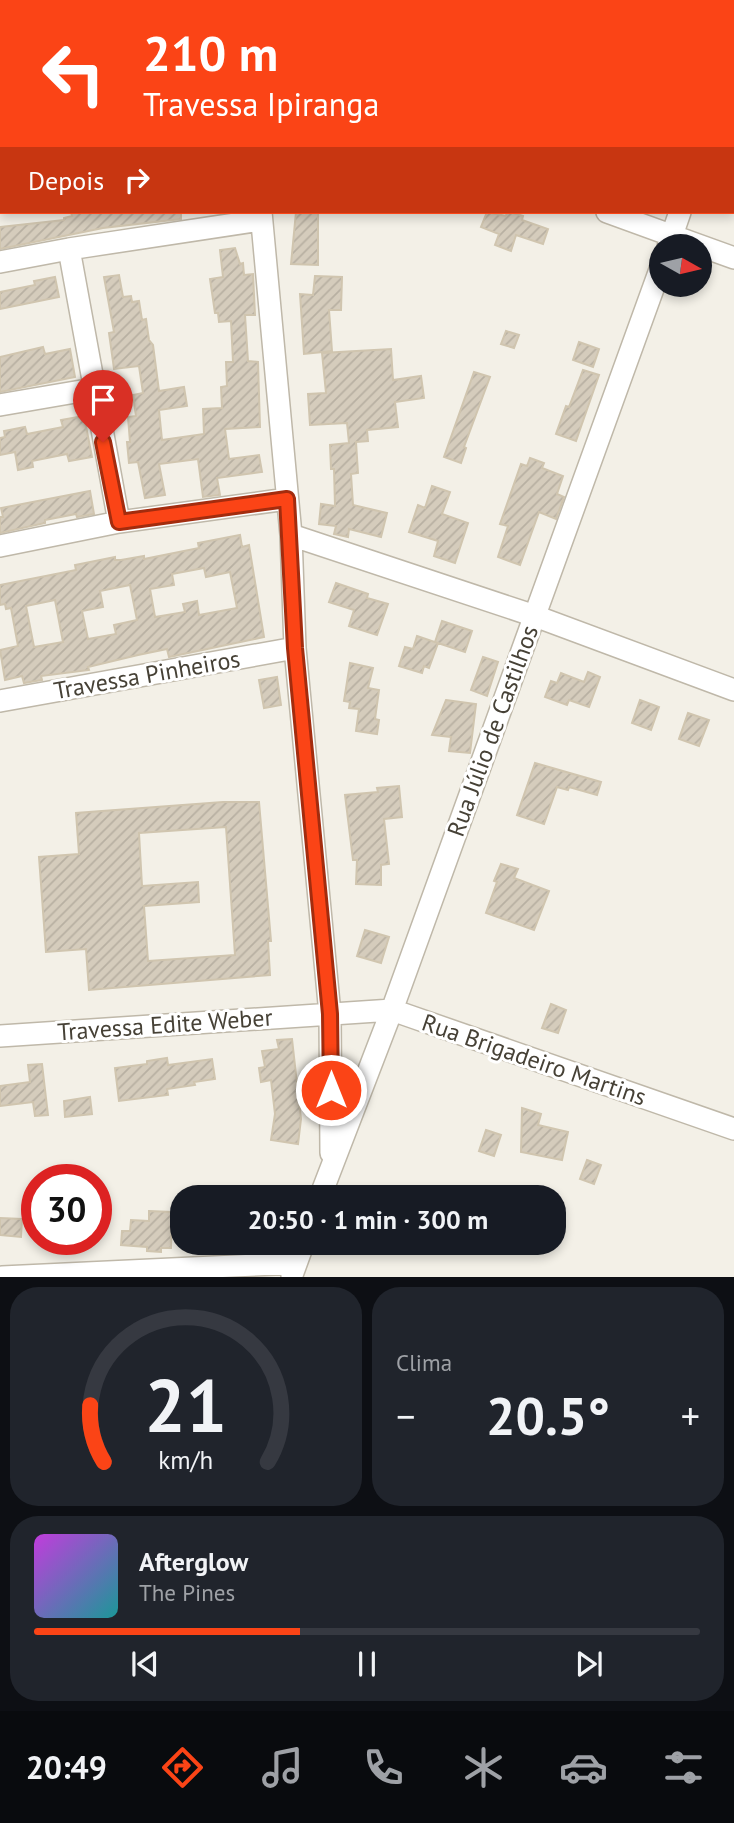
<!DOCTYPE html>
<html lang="pt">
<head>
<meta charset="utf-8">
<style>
	:root { --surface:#171b24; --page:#20242c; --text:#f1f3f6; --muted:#9ea1a6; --line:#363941; --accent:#fb4416 }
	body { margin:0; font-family:"PT Sans",sans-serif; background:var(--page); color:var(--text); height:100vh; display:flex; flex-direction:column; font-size:26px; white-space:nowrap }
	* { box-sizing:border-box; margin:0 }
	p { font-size:23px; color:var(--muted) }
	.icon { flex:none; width:38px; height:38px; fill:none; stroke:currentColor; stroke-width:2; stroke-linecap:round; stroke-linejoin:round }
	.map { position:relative; height:1277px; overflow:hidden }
	.side { display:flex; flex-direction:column; gap:10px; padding:10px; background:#0d0f14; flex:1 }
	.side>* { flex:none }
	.guide { position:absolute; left:0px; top:0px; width:735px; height:214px; box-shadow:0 4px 10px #0003; background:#fb4416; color:#fff; overflow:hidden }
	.needle { width:46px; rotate:98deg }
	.fabs { position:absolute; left:649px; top:234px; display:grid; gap:14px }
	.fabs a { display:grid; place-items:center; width:63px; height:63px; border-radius:50%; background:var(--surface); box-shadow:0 4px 10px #0003; font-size:35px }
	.speed { position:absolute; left:21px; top:1164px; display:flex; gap:14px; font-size:35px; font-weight:700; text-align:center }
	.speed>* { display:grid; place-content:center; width:91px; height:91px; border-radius:50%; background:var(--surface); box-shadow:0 4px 10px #0003; line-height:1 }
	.speed .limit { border:10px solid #d22; background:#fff; color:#111 }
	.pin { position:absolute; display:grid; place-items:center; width:60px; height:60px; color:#fff; margin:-72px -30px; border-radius:50% 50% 50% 0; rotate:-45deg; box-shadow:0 0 7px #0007 }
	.pin .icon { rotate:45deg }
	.me { position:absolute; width:77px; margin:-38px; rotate:0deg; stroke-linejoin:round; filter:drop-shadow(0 0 5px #0008) }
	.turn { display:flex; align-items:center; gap:24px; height:147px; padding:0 28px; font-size:32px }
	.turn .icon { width:91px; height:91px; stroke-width:2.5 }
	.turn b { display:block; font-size:49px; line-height:60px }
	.then { display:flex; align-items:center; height:66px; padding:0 28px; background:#0003; gap:14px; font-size:26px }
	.big { font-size:52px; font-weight:700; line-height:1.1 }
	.side .tile { flex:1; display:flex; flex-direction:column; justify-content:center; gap:10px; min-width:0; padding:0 24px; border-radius:28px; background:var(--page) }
	.side .dial { align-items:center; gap:0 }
	.dial svg { height:182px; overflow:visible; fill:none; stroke:var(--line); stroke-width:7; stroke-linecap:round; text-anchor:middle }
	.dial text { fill:var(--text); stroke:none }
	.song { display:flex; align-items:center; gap:21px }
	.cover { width:84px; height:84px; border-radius:10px; background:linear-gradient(135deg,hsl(290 70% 55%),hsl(180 70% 35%)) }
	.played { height:7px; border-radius:4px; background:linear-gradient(90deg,var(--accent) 40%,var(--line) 40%) }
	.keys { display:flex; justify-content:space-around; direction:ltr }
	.heat { display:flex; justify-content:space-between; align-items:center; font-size:38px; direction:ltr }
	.side .tiles { flex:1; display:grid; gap:10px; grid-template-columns:1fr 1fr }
	.tile:last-child { grid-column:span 2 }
	.trip { position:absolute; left:170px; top:1185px; width:396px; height:70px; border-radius:28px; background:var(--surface); box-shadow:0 4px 10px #0003; font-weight:700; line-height:70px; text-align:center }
	.menu { display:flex; height:112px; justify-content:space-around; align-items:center; background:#090b0e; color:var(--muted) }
	.menu .icon { width:49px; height:49px }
	.menu .active { color:var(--accent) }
	.menu b { font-size:32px; color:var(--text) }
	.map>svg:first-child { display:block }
	.building { fill:url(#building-hatch); stroke:#d0c5af; stroke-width:2; fill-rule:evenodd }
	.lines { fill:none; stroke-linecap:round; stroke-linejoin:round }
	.street-casing { stroke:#bfb8a9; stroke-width:24 }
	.street { stroke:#fff; stroke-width:21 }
	.route-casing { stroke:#a32c0e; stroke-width:18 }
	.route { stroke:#fb4416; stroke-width:12 }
	.labels { text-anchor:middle; stroke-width:6; stroke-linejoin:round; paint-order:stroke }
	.street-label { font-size:24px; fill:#464136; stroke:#fff }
</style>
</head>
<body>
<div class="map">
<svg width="734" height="1277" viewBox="0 0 734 1277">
	<defs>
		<pattern id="building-hatch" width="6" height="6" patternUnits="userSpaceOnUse" patternTransform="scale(1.75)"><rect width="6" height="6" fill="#d5ccbc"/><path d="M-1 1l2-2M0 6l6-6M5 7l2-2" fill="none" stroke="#b8b0a2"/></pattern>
	</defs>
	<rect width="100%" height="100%" fill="#f3f0e7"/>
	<path class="building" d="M71 212H181V219L103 228 0 249V227L64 220V218L72 216Z
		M296 212H318V265L291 264Z
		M487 212 506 216 507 212H510L523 216 522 220 548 229 543 244 516 235 511 251 495 245 499 234 481 227Z
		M235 248 240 264 243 263 244 275 253 274 255 315H245L248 361 258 362 260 427 225 429 229 459 259 455 262 472 217 478 220 495 203 497 198 459 159 464 165 495 145 498 138 462 129 463 127 442H130L128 417 136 416 133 395 143 393 139 366 114 369 109 333 114 332 104 277 119 275 123 297 131 296 132 302 139 301 142 320 146 319 149 340 153 345 159 391 184 387 187 406 159 410 162 440 204 434 203 409 222 408 221 387 227 386 226 362H233L231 321 219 322 218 313H215L210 279 223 277 220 250Z
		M315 276 342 277 341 310H329L332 351 304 354 300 294 313 295Z
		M55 277 59 297 0 309V292L35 285 34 281Z
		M506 331 519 335 514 348 501 344Z
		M579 342 599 349 593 367 573 360Z
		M43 347 45 354 70 349 75 377 0 392V357Z
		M391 349 393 380 421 376 424 398 395 402 398 427 367 430 368 441 356 442 358 473 351 474 353 505 387 513 381 537 349 529 348 537 334 534 336 526 319 524 321 504 335 506 334 469H331L330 445 349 443 347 423 310 425 308 394 326 393 322 353Z
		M583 370 599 375 576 441 556 434 566 406 569 407Z
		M474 372 490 377 464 447 466 448 461 463 444 457Z
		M84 416 92 457 69 461 67 454 32 461 33 467 18 470 15 452 0 455V438L5 437 4 431 25 427 27 434 63 427 61 420Z
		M530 458 544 463 542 468 563 476 557 494 564 497 556 519 539 512 520 565 498 557 508 526 500 524 521 464 527 466Z
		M432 486 450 492 442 514 468 523 455 563 434 556 438 541 409 532 418 505 425 508Z
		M90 491 94 514 77 517 76 514 45 520V523L0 533V517H3L1 508Z
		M240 535 242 547 249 545 264 637 169 657 167 649 138 655 88 667 89 670 41 676 42 680 24 683 22 676 5 680 0 650 18 646 11 608 6 609 5 604 0 605V585L76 570 75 565 115 557V560H121L144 556V559L199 548 198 543ZM204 568 206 577 230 572 237 608 199 615 197 601 183 604 185 612 155 617 150 589 174 585 172 574ZM130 585 137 620 114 625 116 634 88 639 82 611 103 607 100 591ZM55 600 63 642 34 647 26 606Z
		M336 583 368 594 367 598 388 604 377 635 349 626 354 610 329 602Z
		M442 621 472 631 465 652 435 642Z
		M417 636 438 643 429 668 424 666 422 673 399 666 405 647 413 649Z
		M483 657 498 662 487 696 471 690Z
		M350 663 373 668 368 688 379 690 375 719 379 720 377 734 356 731 359 709 349 708 350 702 344 701Z
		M588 672 600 677 589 707 569 700 567 705 545 697 551 681 557 683 561 673 584 682Z
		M277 677 281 705 264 708 259 680Z
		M446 700 476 704 470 753 449 751 451 737 432 735Z
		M640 700 659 707 651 730 632 723Z
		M688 713 709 720 699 746 679 739Z
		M535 763 601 782 597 795 569 787 568 790 557 787 544 824 517 815Z
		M399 786 402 817 384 819 389 864 381 865V885L356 884 357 860H353L345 795 378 792 377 788Z
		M223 802H259L271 941H268L270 975 89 990 86 949 46 952 39 857 79 854 76 813ZM226 827 235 955 148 961 144 906 199 902 198 882 142 886 139 833Z
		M501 864 518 869 514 878 549 891 534 930 486 913 497 882 494 881Z
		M365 930 389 937 381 963 357 956Z
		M551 1004 566 1010 558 1033 542 1028Z
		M292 1039 301 1119 298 1144 271 1140 275 1114 271 1080 261 1082 259 1068 265 1067 262 1051 279 1049 277 1040Z
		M167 1058 168 1065 212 1059 215 1079 194 1082 195 1085 167 1089 168 1095 119 1101 115 1068 147 1064V1061Z
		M42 1064 48 1115 35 1116 33 1102 0 1106V1086L30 1082 28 1065Z
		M90 1097 92 1114 65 1117 64 1101Z
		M522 1108 541 1114 538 1125 568 1132 562 1160 521 1152Z
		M486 1130 501 1135 494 1156 479 1151Z
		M587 1160 601 1165 594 1184 580 1179Z
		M149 1211 172 1212 171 1248H161V1252L147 1251V1247L121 1245 122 1231H130L131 1220 149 1221Z
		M0 1218 22 1219 21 1237 0 1235Z"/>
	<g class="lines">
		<g class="street-casing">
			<path id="street" d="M245 0V2
				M325 2 326 0
				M0 59H2
				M733 67 734 65
				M261 212 291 535 295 648 330 1014 331 1153
				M607 212 734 258
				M668 247 680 212
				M69 249 119 522
				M0 262 69 249 261 220
				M0 405 93 389
				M291 535 535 616 734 690
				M0 546 119 522 287 499
				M0 701 295 648
				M0 1036 392 1010 734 1129
				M320 1197 392 1010 662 264
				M292 1275 304 1242
				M2 1277 296 1263"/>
		</g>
		<use href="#street" class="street"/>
	</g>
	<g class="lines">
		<g class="route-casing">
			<path id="route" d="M103 442 119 522 287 499 295 648 330 1014 331 1090"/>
		</g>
		<use href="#route" class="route"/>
	</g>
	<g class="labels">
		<g class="street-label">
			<text transform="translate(147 675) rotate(-10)" y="8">Travessa Pinheiros</text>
			<text transform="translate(493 731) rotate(-70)" y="8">Rua Júlio de Castilhos</text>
			<text transform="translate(165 1025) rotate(-4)" y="8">Travessa Edite Weber</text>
			<text transform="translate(534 1060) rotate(19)" y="8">Rua Brigadeiro Martins</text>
		</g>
	</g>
</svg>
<div class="fabs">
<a><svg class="needle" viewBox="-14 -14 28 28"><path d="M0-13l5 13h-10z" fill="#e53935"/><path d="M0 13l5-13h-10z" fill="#9ea1a6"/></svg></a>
</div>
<div class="speed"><div class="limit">30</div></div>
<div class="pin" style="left:103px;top:442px;background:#d93025"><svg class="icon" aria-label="arrive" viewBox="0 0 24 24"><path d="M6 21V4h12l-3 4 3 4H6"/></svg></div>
<svg class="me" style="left:331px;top:1090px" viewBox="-20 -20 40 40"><circle r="17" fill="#fb4416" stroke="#fff" stroke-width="3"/><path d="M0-11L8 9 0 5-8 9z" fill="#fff"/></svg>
<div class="trip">20:50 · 1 min · 300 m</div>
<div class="guide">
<div class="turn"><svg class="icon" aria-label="left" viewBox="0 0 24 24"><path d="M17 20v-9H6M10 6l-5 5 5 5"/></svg><div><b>210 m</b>Travessa Ipiranga</div></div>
<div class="then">Depois<svg class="icon" aria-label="right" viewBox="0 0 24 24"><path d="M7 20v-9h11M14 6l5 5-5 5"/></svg></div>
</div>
</div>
<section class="side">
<div class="tiles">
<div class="tile dial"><svg viewBox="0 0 100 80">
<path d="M14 69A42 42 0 1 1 86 69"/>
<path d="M14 69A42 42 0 0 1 8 44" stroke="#fb4416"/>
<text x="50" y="56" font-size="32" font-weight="700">21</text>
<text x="50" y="72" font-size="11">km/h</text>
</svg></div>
<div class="tile"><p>Clima</p>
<div class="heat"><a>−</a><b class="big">20.5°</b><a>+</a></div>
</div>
<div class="tile">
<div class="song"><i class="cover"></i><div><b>Afterglow</b><p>The Pines</p></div></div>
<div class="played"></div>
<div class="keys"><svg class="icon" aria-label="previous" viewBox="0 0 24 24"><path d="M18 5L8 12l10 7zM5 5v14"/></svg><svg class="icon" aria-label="pause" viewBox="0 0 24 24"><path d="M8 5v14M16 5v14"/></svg><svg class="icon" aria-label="next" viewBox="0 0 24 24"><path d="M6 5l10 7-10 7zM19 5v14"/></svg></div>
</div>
</div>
</section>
<nav class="menu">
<b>20:49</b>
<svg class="icon active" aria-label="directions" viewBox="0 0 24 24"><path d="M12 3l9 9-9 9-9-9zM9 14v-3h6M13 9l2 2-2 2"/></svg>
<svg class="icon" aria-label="music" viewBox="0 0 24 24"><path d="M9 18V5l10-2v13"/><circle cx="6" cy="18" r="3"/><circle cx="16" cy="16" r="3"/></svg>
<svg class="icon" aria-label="phone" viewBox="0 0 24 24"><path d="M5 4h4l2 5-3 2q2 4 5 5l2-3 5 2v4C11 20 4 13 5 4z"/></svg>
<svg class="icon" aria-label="climate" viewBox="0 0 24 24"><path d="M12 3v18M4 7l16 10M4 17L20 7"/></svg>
<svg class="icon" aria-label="car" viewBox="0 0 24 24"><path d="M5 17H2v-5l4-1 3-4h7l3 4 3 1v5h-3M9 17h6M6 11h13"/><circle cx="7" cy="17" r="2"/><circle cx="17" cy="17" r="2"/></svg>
<svg class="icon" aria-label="filters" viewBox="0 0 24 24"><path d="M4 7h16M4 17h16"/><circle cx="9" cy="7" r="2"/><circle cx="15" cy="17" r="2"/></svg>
</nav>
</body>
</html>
